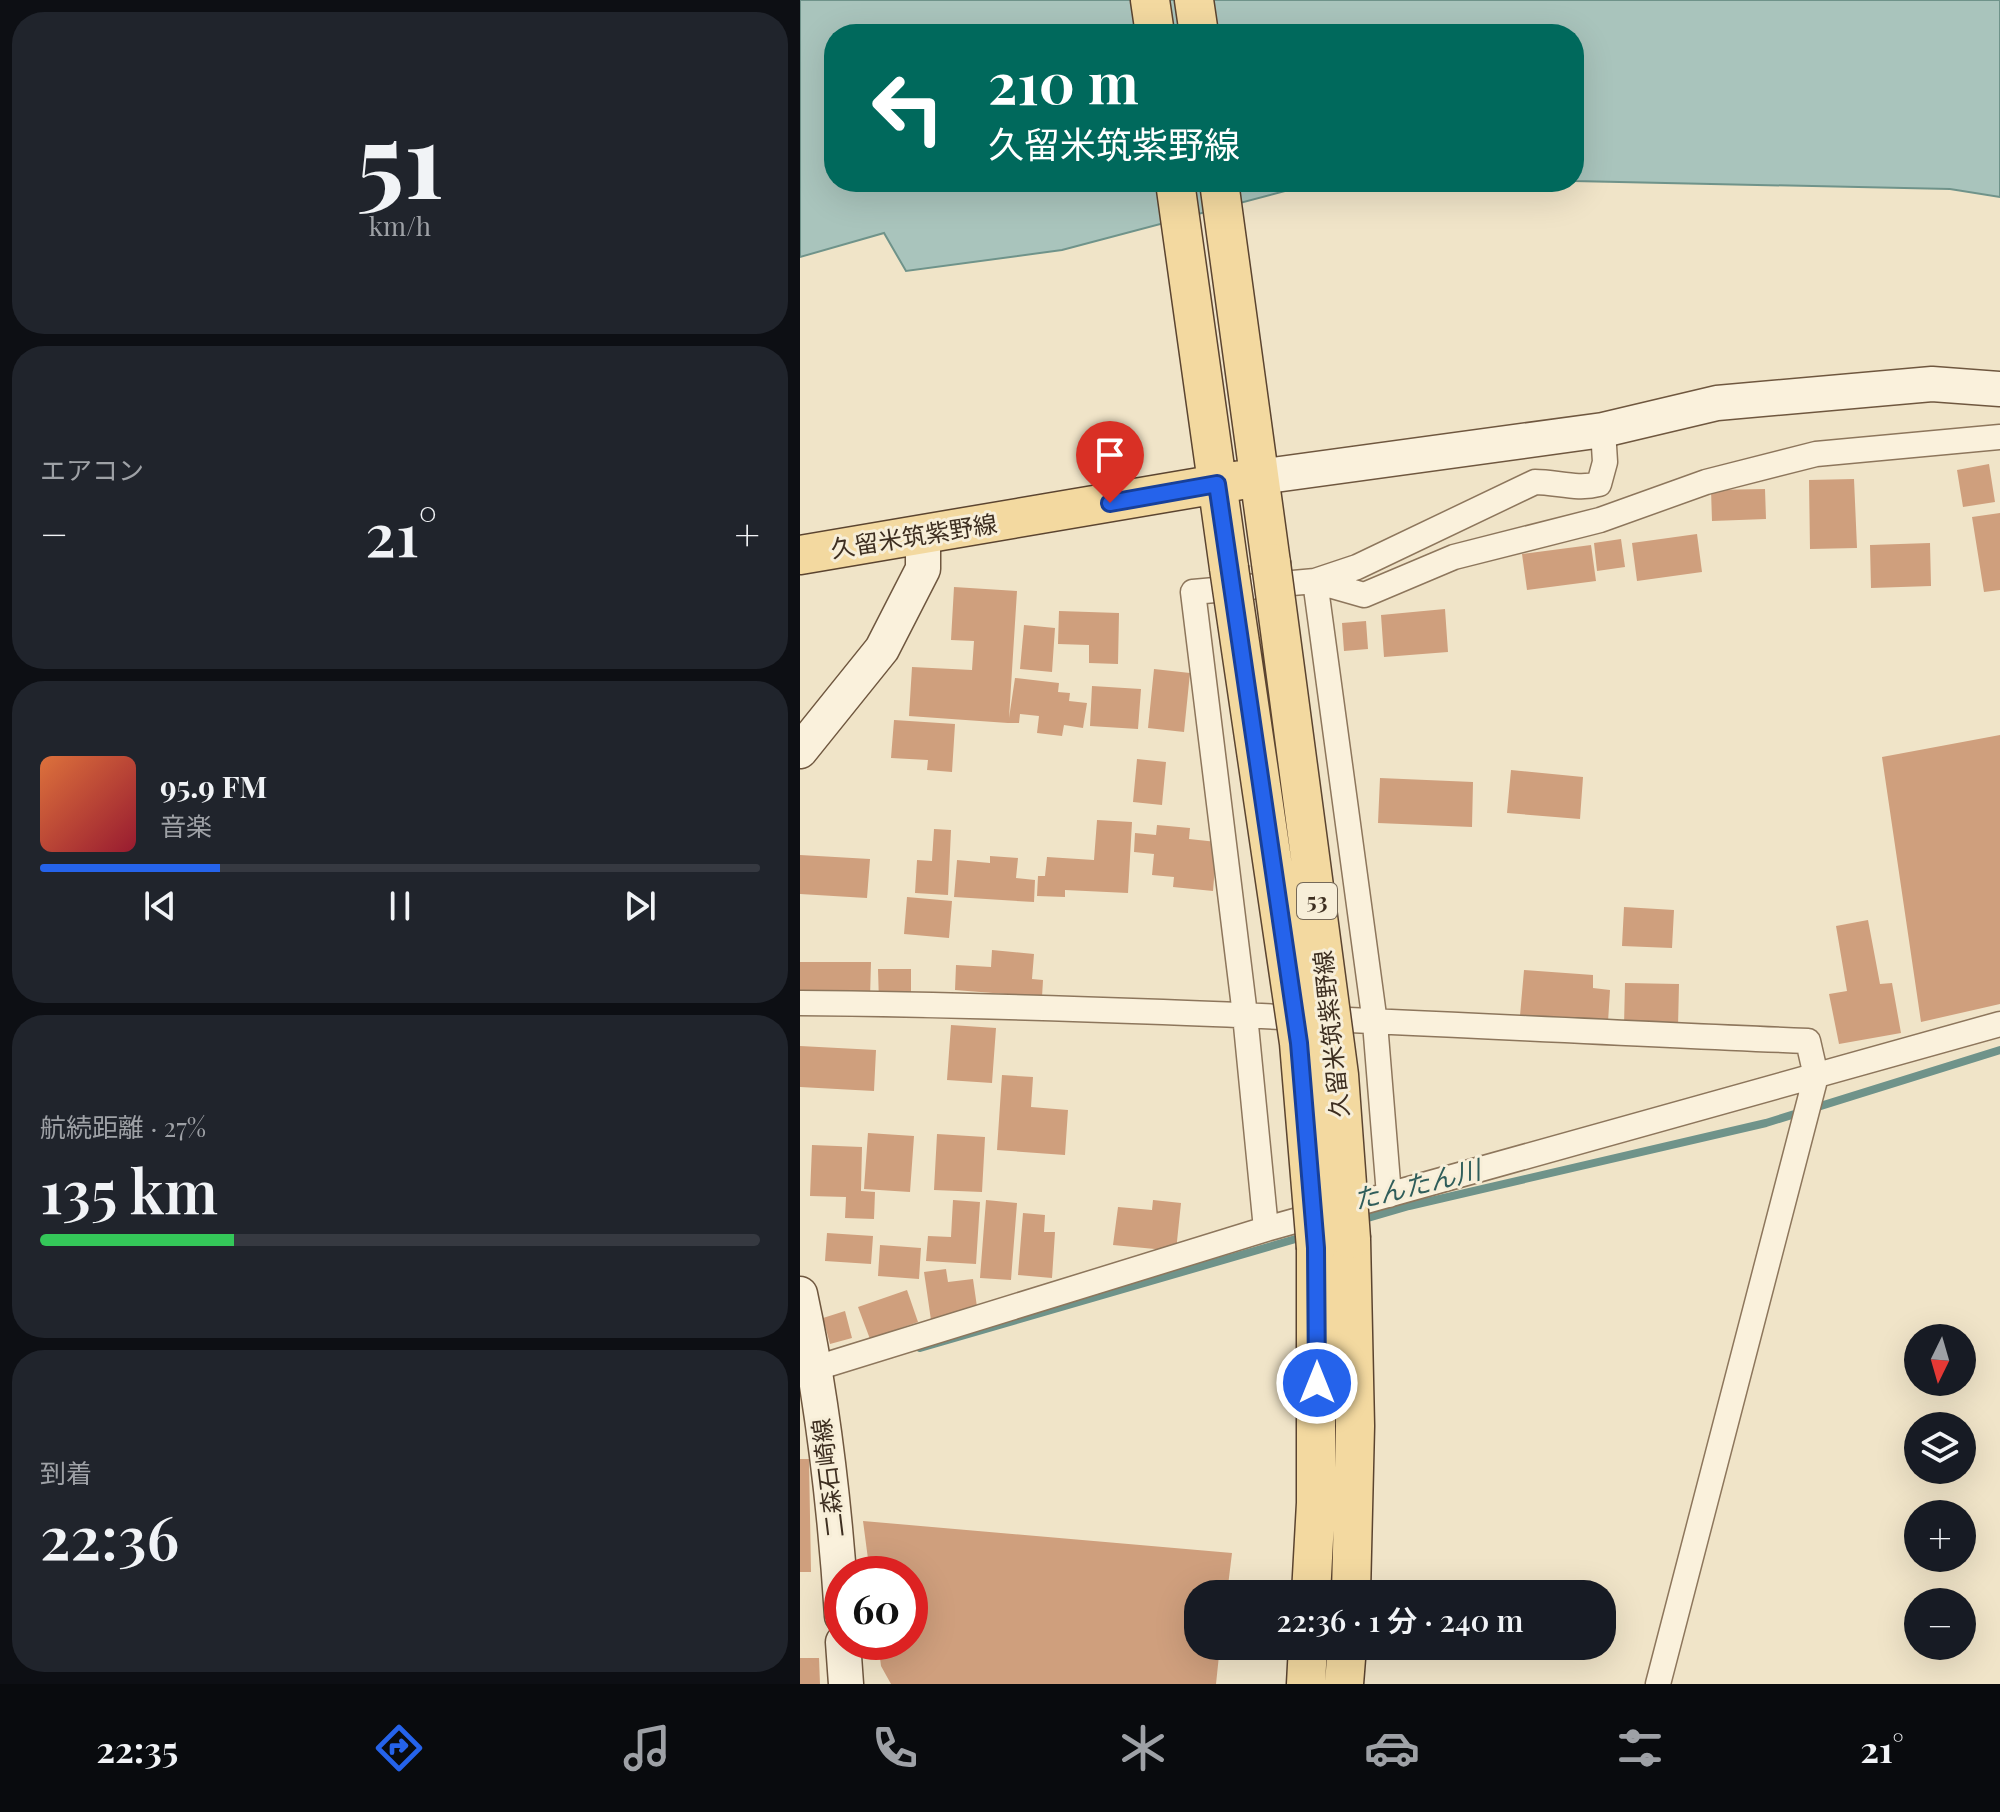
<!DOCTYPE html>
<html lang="ja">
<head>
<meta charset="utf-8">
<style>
	:root { --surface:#171b24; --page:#20242c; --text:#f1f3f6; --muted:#9ea1a6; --line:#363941; --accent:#2563eb }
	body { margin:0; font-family:"Playfair Display","Noto Sans JP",serif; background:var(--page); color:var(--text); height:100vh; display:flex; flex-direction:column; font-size:30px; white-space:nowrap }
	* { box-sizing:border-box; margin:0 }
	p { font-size:26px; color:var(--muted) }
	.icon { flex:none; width:44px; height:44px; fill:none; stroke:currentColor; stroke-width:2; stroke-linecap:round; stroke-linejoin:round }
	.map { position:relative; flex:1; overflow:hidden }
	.sheet { display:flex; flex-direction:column; gap:12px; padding:12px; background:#0d0f14; width:800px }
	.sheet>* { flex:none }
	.guide { position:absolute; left:24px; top:24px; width:760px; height:168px; border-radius:32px; box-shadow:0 8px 32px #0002; background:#00695c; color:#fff; overflow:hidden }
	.needle { width:52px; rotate:185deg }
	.fabs { position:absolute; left:1104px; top:1324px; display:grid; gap:16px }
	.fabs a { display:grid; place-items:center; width:72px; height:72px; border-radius:50%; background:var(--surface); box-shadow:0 8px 32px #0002; font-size:40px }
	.speed { position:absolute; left:24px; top:1556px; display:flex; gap:16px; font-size:40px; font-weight:700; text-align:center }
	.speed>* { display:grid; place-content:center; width:104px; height:104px; border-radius:50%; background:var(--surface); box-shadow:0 8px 32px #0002; line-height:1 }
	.speed .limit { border:12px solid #d22; background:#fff; color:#111 }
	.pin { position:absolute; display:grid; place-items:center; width:68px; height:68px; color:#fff; margin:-82px -34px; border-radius:50% 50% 50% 0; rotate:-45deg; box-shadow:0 0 8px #0007 }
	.pin .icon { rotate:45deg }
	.me { position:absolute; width:88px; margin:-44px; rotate:0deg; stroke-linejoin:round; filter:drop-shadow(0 0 6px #0008) }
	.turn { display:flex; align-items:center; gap:28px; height:168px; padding:0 32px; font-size:36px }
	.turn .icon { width:104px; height:104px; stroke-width:2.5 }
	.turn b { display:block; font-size:56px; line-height:68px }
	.big { font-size:60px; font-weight:600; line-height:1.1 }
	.sheet .card { flex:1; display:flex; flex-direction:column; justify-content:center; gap:12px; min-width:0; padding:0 28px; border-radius:32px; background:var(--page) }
	.sheet .dial { align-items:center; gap:0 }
	.dial b { font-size:104px; line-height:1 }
	.song { display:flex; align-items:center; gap:24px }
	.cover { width:96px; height:96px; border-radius:12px; background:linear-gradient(135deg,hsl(20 70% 55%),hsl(350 70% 35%)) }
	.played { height:8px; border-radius:4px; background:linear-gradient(90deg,var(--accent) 25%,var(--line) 25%) }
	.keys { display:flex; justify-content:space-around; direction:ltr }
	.heat { display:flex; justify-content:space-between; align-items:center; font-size:44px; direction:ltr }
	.charge { height:12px; border-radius:6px; background:linear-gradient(90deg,#34c759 27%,var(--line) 0) }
	.trip { position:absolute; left:384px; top:1580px; width:432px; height:80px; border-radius:32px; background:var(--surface); box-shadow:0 8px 32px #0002; font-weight:600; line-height:80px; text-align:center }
	.dock { display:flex; height:128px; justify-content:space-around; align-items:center; background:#090b0e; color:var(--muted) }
	.dock .icon { width:56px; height:56px }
	.dock .on { color:var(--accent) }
	.dock b { font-size:36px; color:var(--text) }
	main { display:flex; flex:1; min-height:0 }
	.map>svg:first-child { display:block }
	.water { fill:#a9c4bc; stroke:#6f938a; stroke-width:2 }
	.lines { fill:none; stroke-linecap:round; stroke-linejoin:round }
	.stream { stroke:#6f938a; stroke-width:8 }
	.building { fill:#cf9f7d }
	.street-casing { stroke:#8d765c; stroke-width:27 }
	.secondary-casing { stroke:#6f573f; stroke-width:37 }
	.primary-casing { stroke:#5b4430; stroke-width:41 }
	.street { stroke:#faf1dc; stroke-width:24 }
	.secondary { stroke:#faf1dc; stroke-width:34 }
	.primary { stroke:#f3d9a0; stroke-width:38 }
	.primary-bridge-casing { stroke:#5b4430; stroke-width:41; stroke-linecap:butt }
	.primary-bridge { stroke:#f3d9a0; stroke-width:38 }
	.route-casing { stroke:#184099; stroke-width:20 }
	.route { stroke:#2563eb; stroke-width:14 }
	.labels { text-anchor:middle; stroke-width:6; stroke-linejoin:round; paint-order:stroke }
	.shield { fill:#f7eed8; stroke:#756857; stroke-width:2 }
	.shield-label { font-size:22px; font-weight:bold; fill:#3d2e20 }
	.street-label { font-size:24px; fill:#3d2e20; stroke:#f7eed8 }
	.water-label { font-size:26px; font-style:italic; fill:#2f5d5a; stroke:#f7eed8 }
</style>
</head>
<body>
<main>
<section class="sheet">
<div class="card dial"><b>51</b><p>km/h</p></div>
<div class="card"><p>エアコン</p>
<div class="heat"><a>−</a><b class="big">21°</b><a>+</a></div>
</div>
<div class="card">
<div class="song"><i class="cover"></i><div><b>95.9 FM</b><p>音楽</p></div></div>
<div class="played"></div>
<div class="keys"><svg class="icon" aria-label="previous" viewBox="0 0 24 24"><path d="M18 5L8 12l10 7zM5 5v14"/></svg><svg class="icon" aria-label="pause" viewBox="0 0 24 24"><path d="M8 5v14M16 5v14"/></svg><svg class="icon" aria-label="next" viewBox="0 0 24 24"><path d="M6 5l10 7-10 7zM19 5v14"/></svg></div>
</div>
<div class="card"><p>航続距離 · 27%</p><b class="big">135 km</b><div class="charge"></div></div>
<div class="card"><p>到着</p><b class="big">22:36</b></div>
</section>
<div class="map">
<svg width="1200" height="1684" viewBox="0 0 1200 1684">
	<rect width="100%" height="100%" fill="#f0e4c8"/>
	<path class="water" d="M0 0H1200V197L1150 189 774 181V34H34V182H519L262 250 106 271 84 233 0 257Z"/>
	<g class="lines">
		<path class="stream" d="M561 1220 609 1206 966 1123 1200 1050
			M120 1348 506 1236"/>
	</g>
	<path class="building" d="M1189 464 1195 502 1163 507 1157 470Z
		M1054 479 1057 548 1010 549 1009 480Z
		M965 489 966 519 912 521 911 490Z
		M1200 513V590L1184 592 1172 517Z
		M897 534 902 572 837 581 832 543Z
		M821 539 825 567 797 571 794 543Z
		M1130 543 1131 586 1071 588 1070 545Z
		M791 545 796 581 727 590 722 554Z
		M154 587 217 591 209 718 215 678 259 683 258 692 270 693 269 701 287 703 283 728 264 725 262 736 237 733 239 716 220 714 219 723H208L109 716 112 667 172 670 174 641 151 640Z
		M645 609 648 652 584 657 581 615Z
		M259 611 319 613 318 664 289 663V645L258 644Z
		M566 621 568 649 544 651 542 623Z
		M224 625 255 628 252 672 220 669Z
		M354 669 390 673 384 732 348 728Z
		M292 686 341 689 338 729 290 726Z
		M94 720 155 724 152 772 127 770 128 760 91 758Z
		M1200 735V1004L1121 1022 1082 757Z
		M337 759 366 762 362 805 333 802Z
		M711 770 783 777 780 819 707 813Z
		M580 778 673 782 672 827 578 823Z
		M297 820 332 822 328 893 265 890V897L237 896 238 876H245L247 857 294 860Z
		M357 825 390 828 389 839 417 842 413 891 373 887 374 877 352 875 354 854 334 852 335 833 356 835Z
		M134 829 151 830 148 895 115 893 117 860 132 861Z
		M0 855 70 859 67 898 0 894Z
		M190 856 218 858 216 878 235 880 234 902 154 897 157 860 190 863Z
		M107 897 152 901 149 938 104 934Z
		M824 907 874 910 872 948 822 946Z
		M1068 920 1080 984 1092 983 1101 1033 1039 1044 1029 994 1047 991 1036 926Z
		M192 950 234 954 232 979 243 980 242 997 155 990 156 965 191 967Z
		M0 962H71L70 998H0Z
		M78 969H111V1003H79Z
		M724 970 793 975V988L810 990 808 1022 720 1016Z
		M825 983 879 984 878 1027 824 1026Z
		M151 1025 196 1028 192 1083 147 1080Z
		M0 1046 76 1050 74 1091 0 1087Z
		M202 1075 233 1077 231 1107 268 1110 265 1155 197 1150Z
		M68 1133 114 1136 110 1192 64 1189Z
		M137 1134 185 1137 182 1192 134 1190Z
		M12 1145 62 1147 61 1191 75 1192 74 1219 45 1218 46 1197 10 1196Z
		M153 1200 180 1202 176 1264 126 1261 128 1236 151 1237Z
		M186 1200 217 1203 211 1280 180 1278Z
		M353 1200 381 1203 376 1251 313 1245 318 1207 352 1210Z
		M223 1213 245 1215 244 1232H255L252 1278 218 1275Z
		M27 1233 73 1236 71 1264 25 1261Z
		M80 1245 121 1248 119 1279 78 1276Z
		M146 1269 148 1282 173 1279 178 1314 131 1320 124 1272Z
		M107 1290 118 1322 70 1339 58 1307Z
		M45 1311 52 1338 30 1344 23 1318Z
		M0 1459H9L11 1572H0Z
		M63 1521 432 1553 427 1594H398V1646H420L416 1684H91L81 1666 78 1642H110V1574H70Z
		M0 1658H19L20 1684H0Z"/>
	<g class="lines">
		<g class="street-casing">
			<path id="street" d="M0 1003C336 1006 672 1027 1008 1041L1016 1076 858 1684
				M589 1195 575 1023 515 581 564 595 654 557 800 520 906 482 1016 454 1200 437
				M466 1229 445 1015 393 592 515 581 557 567 735 482C757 482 777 490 799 484L805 462 803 430
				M0 1373 466 1229 1200 1024"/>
		</g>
		<g class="secondary-casing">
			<path id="secondary" d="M459 477 803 430 917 403 1132 384 1200 389
				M0 751 82 649 123 569V535
				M0 1294C23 1401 35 1507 42 1616
				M43 1642 46 1684"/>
		</g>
		<g class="primary-casing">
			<path id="primary" d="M350 0 355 34
				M394 0 399 34
				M375 182 429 568
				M419 182 471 563
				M0 555 459 477
				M511 1594 516 1503V1248
				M551 1594 555 1426 551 1239
				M506 1684 508 1646
				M544 1684 547 1646"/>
		</g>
		<use href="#street" class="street"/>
		<use href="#secondary" class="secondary"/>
		<use href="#primary" class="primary"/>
		<g class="primary-bridge-casing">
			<path id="primary-bridge" d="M471 563 539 1075 551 1239
				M429 568 499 1043 516 1248"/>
		</g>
		<use href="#primary-bridge" class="primary-bridge"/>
	</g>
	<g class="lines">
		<g class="route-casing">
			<path id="route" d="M310 503 417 484 499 1043 516 1248 517 1383"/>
		</g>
		<use href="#route" class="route"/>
	</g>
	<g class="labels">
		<rect class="shield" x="497" y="883" width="40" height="36" rx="6"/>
		<g class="shield-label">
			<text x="517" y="909">53</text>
		</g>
		<g class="street-label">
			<text transform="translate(114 537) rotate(-9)" y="8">久留米筑紫野線</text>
			<text transform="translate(532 1034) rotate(-96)" y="8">久留米筑紫野線</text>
			<text transform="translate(29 1478) rotate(-97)" y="8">二森石崎線</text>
		</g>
		<g class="water-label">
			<text transform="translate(617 1185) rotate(-14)" y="9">たんたん川</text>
		</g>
	</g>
</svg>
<div class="fabs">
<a><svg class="needle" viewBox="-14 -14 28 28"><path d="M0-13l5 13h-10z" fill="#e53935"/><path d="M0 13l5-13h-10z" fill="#9ea1a6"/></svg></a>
<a><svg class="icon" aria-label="layers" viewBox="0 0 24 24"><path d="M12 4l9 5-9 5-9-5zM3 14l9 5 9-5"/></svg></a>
<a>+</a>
<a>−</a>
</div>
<div class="speed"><div class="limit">60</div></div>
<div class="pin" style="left:310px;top:503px;background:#d93025"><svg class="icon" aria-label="arrive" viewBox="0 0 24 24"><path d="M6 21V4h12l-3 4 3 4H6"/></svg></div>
<svg class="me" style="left:517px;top:1383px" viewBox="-20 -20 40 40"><circle r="17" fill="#2563eb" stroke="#fff" stroke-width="3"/><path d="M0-11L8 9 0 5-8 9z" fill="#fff"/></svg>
<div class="trip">22:36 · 1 分 · 240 m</div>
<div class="guide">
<div class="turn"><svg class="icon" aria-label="left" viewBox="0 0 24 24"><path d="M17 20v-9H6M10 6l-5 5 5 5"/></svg><div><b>210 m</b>久留米筑紫野線</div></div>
</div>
</div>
</main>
<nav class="dock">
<b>22:35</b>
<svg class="icon on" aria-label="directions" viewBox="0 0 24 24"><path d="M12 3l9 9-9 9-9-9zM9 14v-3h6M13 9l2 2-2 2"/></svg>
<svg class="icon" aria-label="music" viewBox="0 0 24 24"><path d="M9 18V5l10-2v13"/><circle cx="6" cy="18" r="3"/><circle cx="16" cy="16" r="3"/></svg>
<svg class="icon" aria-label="phone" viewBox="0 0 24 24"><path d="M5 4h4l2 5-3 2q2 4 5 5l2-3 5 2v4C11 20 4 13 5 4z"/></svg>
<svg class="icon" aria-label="climate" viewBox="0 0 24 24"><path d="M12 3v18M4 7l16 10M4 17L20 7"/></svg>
<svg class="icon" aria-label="car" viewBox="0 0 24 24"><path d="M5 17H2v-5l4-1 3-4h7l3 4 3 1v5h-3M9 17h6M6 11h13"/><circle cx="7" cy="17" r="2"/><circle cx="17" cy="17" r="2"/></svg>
<svg class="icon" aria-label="filters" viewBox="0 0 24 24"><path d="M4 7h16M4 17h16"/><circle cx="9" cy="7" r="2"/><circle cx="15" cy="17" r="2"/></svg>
<b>21°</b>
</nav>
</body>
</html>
